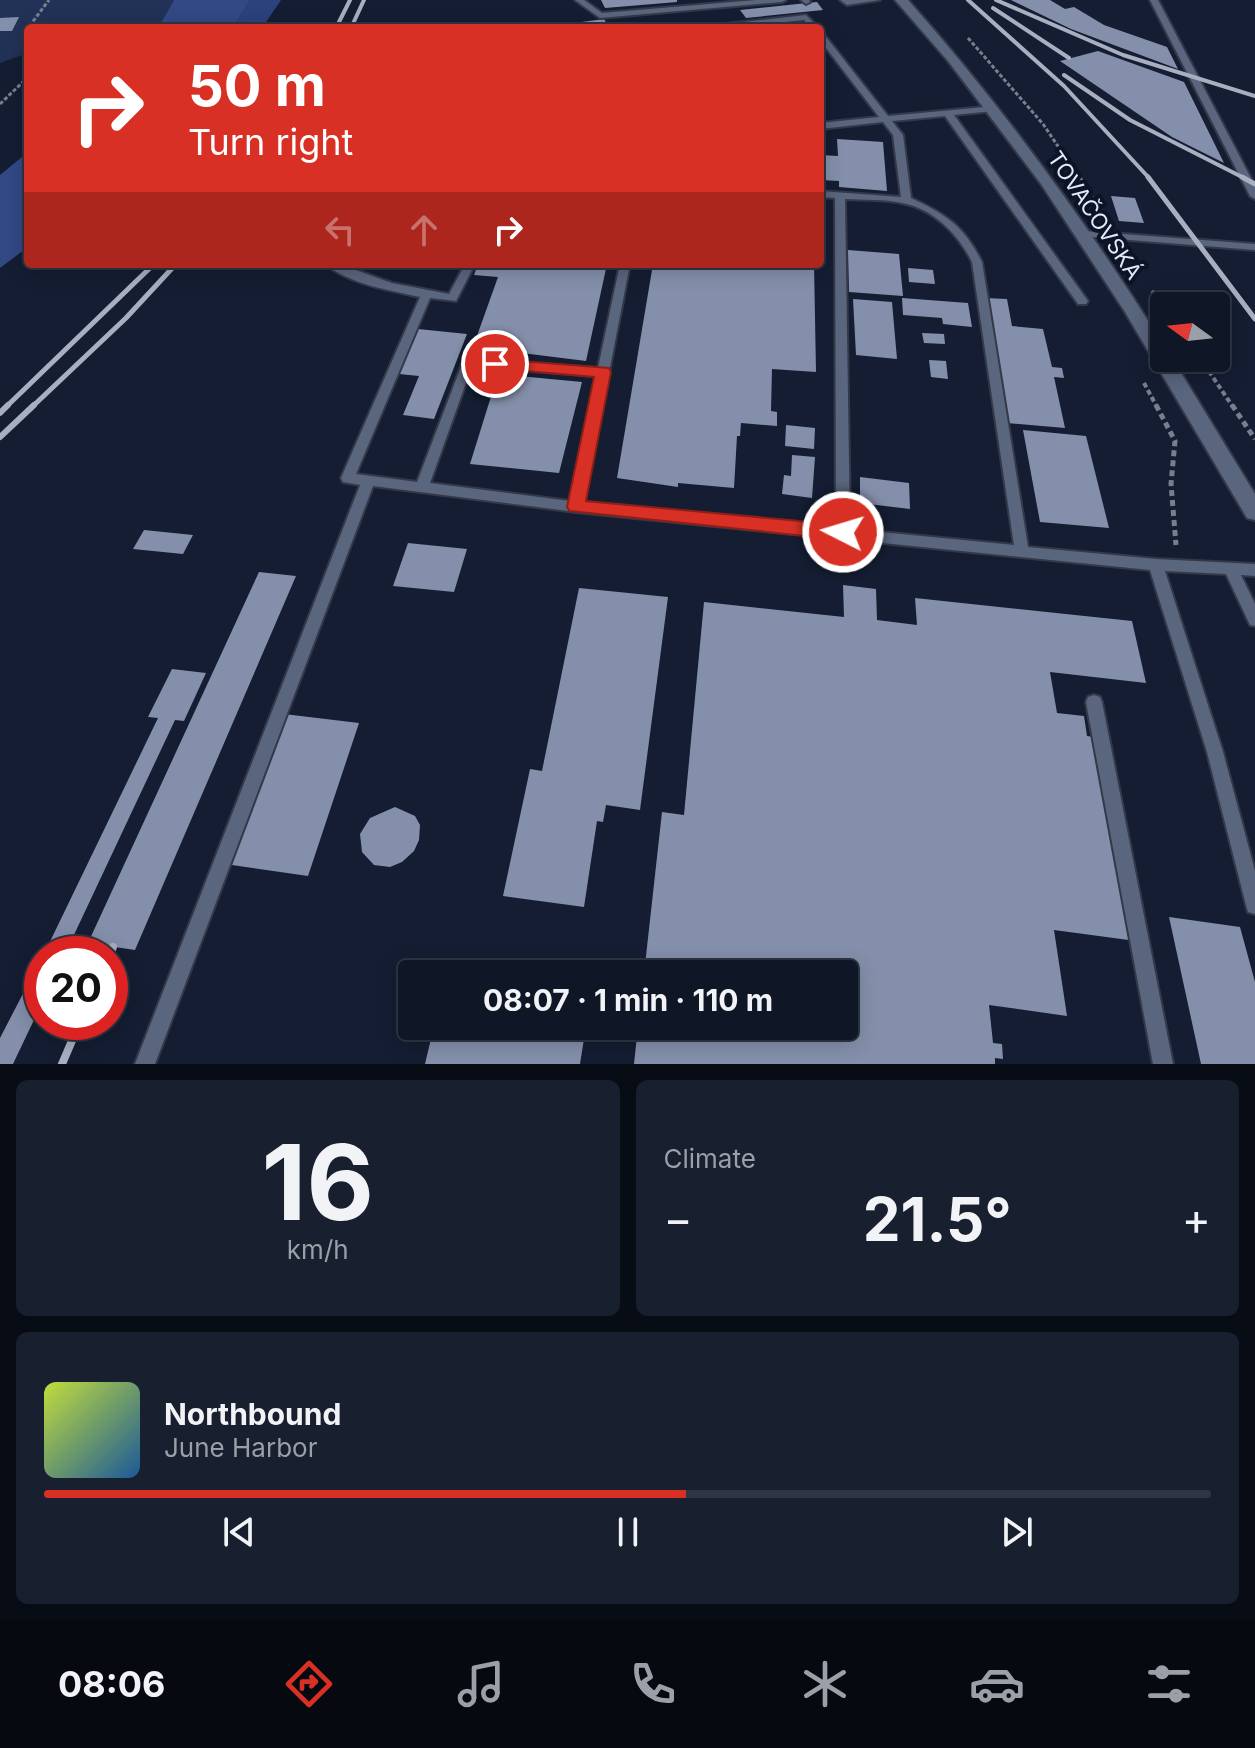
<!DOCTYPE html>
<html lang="en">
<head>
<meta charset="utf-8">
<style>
	:root { --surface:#0f1626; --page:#181f2e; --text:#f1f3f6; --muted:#9b9fa7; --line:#2f3543; --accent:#d93025 }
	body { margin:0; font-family:Inter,sans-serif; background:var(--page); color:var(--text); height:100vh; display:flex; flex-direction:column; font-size:30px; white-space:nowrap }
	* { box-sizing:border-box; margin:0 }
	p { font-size:26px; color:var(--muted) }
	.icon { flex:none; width:44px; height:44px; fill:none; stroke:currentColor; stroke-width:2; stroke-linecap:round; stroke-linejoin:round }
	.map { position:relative; height:1064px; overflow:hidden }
	.drawer { display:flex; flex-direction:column; gap:16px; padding:16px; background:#080c15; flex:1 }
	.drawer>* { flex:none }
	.guide { position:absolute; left:24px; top:24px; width:800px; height:244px; border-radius:8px; box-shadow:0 4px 20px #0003,0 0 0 2px var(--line); background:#d93025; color:#fff; overflow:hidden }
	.needle { width:52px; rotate:285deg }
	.buttons { position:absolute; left:1150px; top:292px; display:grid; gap:16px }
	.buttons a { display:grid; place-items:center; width:80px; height:80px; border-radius:8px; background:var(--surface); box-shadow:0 4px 20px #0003,0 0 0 2px var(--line); font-size:40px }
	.speed { position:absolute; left:24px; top:936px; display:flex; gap:16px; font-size:40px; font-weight:700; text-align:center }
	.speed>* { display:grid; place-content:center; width:104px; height:104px; border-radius:50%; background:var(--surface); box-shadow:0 4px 20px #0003,0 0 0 2px var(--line); line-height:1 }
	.speed .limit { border:12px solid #d22; background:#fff; color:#111 }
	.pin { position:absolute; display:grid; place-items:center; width:68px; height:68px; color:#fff; margin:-34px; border:4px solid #fff; border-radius:50%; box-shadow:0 2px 8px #0007 }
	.me { position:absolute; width:88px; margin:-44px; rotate:275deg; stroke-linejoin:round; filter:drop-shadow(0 0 6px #0008) }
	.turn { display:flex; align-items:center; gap:28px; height:168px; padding:0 32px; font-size:36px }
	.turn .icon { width:104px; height:104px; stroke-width:2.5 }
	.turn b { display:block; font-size:56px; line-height:68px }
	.lanes { display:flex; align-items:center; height:76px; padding:0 32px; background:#0003; justify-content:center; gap:40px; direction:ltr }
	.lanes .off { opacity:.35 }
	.big { font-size:60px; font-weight:700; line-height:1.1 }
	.drawer .tile { flex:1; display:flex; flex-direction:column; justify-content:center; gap:12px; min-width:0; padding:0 28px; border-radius:12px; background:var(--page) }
	.drawer .dial { align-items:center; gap:0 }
	.dial b { font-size:104px; line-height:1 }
	.song { display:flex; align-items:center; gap:24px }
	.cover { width:96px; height:96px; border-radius:12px; background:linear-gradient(135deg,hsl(70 70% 55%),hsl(210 70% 35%)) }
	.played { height:8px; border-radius:4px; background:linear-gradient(90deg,var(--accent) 55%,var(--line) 55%) }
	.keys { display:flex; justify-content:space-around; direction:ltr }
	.heat { display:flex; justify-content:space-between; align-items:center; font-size:44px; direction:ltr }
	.drawer .tiles { flex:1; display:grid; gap:16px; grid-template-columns:1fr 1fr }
	.tile:last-child { grid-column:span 2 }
	.trip { position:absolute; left:398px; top:960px; width:460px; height:80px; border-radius:8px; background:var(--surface); box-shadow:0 4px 20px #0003,0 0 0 2px var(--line); font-weight:700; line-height:80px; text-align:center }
	.menu { display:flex; height:128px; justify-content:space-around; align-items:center; background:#06090f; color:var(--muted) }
	.menu .icon { width:56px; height:56px }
	.menu .current { color:var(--accent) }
	.menu b { font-size:36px; color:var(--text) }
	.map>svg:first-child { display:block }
	.green { fill:#223156 }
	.forest { fill:#2b427d }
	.water { fill:#324985 }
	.building { fill:#8490ab }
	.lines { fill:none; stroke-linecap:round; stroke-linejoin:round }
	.service-casing { stroke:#34394a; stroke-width:4 }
	.secondary-casing { stroke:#34394a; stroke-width:4 }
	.path-far2 { stroke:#777f91; stroke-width:3; stroke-dasharray:4 2; stroke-linecap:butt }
	.path-far1 { stroke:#777f91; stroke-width:4; stroke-dasharray:5 3; stroke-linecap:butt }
	.path { stroke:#777f91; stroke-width:5; stroke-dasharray:6 4; stroke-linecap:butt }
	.service { fill:#5a657e; fill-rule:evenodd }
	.secondary { fill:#5a657e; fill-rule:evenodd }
	.rail-far3 { stroke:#a8afc0; stroke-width:4 }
	.rail-far2 { stroke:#a8afc0; stroke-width:5 }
	.rail-far1 { stroke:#a8afc0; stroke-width:6 }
	.rail { stroke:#a8afc0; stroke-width:8 }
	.route { fill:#d93025; stroke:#8d1f18; stroke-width:2 }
	.labels { text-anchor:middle; stroke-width:8; stroke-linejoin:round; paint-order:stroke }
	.far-street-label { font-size:22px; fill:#e4eaf9; stroke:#0c1428 }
</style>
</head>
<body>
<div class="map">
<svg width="1255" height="1064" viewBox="0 0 1255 1064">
	<rect width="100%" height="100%" fill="#141d32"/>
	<path class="green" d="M0 0H174L158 28H28V53L0 63Z"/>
	<path class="forest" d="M250 0H281L262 28H233Z"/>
	<path class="water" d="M174 0H250L233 28H158Z
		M28 152V247L0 268V175Z"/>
	<path class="building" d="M601 0H677V2L605 8Z
		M1011 0H1050L1065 9 1074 7 1104 25 1167 47 1178 69 1071 29Z
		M817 2 823 10 746 18 740 10Z
		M19 17 12 31H0V18Z
		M604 19 609 28H552V26Z
		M1098 51 1184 82 1224 163 1172 137 1060 61Z
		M837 139 883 142 887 191 839 187V181L820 180V155L838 156Z
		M1111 196 1135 198 1144 223 1119 221Z
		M848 250 899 254 903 296 849 292Z
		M478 264H607L586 361 473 347 498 277 474 275Z
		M653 264H814L816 372 772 369 771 411 777 412V426L741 423 740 436H737L734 488 678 483V487L617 478Z
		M908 268 933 270 935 284 909 282Z
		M902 298 968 303 972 327 943 324 942 318 903 315Z
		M985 298 1007 299 1012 326 1043 329 1052 367 1062 368 1064 378 1054 377 1065 428 1007 423Z
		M853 299 892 302 897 359 856 355Z
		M418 329 467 334 434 419 403 415 419 376 399 374Z
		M922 333 944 334 945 344 924 343Z
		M929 360 946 361 948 379 931 377Z
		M498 374 582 382 559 473 470 464Z
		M786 425 815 428 814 449 785 446Z
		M1023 430 1086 436 1109 528 1040 522Z
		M792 455 815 457 812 498 782 494 784 475 791 476Z
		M860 477 909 483 910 509 860 503Z
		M144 530 193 535 183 554 133 549Z
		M408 543 467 549 454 592 393 586Z
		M259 572 296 576 135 950 88 943Z
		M843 585 876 589 877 620 917 625 915 598 1132 621 1146 683 1050 672 1057 713 1084 716 1087 736 1094 737 1136 941 1054 930 1067 1016 989 1005 993 1043 1002 1044 1003 1059 995 1058V1064H634L638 1026H844V974H644L662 812 684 815 704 602 844 617Z
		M579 588 668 597 640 810 606 805 603 822 597 821 584 907 503 896 530 769 542 771Z
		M172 669 206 673 184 721 175 720 65 954H44L158 718 148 717Z
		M284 714 359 723 308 876 225 864Z
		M395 807 415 816 420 825 419 840 414 851 402 862 390 867 374 865 362 852 360 834 370 818Z
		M1169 917 1240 927 1255 982V1064H1201Z
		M42 957V1003L13 1064H0V1038Z
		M434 1026H586L580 1064H425Z"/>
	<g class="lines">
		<g class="service-casing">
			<path id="service" d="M575 0H584L602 13 756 0H786L782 2 600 18Z
				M801 0H809L810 2 806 4Z
				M840 0H880L847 5Z
				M1150 0H1158L1255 186V199L1250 196Z
				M806 15 819 28H811L804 20 729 28H703L707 26Z
				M820 33H823L888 116 996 106V110L993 111 954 115 1088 301 1086 304H1078L945 116 892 121 903 135 911 198C947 215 964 226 982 262L1028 547 1156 559 1255 564V576L1241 575 1255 604V626L1250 625 1226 574 1165 571 1223 752 1255 871V914L1248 912 1246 905 1207 752 1150 570 576 512 373 486 155 1064H135L360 485 343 482 341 478 420 297C389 290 349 284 325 264H339L392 283 449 294 465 264H475L456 301 430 298 356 474 417 482 464 359 598 368 620 264H630L584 502 836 527 835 198 820 197V191L901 197 893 135 883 122 820 129V123L879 117 820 40ZM845 199C864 200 884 199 902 203 934 209 958 234 972 262L1014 545 850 529ZM472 366 596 376 570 501 430 483Z
				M1084 231 1255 244V250L1080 236 1079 234Z
				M1094 695 1100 697 1102 702 1173 1064H1153L1086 702 1088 697Z"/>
		</g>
		<g class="secondary-casing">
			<path id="secondary" d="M895 0H908C1004 108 1087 223 1164 346V358H1172L1255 494V520L1247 518 1125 312 1041 184 948 61Z"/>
		</g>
		<path class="path-far2" d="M968 38 1043 124 1080 179
			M0 104 25 80V32L49 0"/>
		<path class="path-far1" d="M1079 177 1105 217
			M1152 291 1165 306
			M1200 358 1233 407
			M1144 383 1157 407"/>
		<path class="path" d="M1156 405 1175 441 1171 484 1176 545
			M1232 405 1255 439"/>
		<use href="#service" class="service"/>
		<use href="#secondary" class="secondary"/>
		<path class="rail-far3" d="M968 0 1064 86 1150 179
			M996 0 1123 55 1255 96
			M993 8 1069 58
			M336 28 350 0
			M351 28 364 0
			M1064 75 1130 120 1246 179"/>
		<path class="rail-far2" d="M1148 177 1255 319
			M1242 177 1255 184
			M6 407 154 264
			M32 407 126 318 176 264"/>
		<path class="rail-far1" d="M0 413 8 405
			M0 437 34 405"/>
		<path class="rail" d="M110 954 113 947
			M62 1064 80 1022"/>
	</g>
	<path class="route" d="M495 359 609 368 611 372 586 501 843 525 852 532 843 540 570 511 567 507 594 377 490 368 488 364Z"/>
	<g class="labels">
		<g class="far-street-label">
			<text transform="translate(1095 215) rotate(56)" y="8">TOVAČOVSKÁ</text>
		</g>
	</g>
</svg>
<div class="buttons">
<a><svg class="needle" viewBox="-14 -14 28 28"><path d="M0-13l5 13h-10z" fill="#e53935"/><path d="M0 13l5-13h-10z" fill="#9b9fa7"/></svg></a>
</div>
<div class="speed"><div class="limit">20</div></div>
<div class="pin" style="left:495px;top:364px;background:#d93025"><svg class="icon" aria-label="arrive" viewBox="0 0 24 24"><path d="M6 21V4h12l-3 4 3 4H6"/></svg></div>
<svg class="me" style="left:843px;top:532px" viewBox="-20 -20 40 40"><circle r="17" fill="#d93025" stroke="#fff" stroke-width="3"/><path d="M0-11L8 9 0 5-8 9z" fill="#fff"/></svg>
<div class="trip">08:07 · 1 min · 110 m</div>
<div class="guide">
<div class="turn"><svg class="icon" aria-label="right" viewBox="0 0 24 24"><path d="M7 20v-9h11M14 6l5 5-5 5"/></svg><div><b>50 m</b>Turn right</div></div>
<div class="lanes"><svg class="icon off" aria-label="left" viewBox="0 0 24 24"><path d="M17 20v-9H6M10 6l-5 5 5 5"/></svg><svg class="icon off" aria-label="ahead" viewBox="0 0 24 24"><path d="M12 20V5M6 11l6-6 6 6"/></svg><svg class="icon" aria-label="right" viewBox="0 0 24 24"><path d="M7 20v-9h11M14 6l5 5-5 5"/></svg></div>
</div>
</div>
<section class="drawer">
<div class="tiles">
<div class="tile dial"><b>16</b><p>km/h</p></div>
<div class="tile"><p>Climate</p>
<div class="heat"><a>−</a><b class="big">21.5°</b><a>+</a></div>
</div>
<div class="tile">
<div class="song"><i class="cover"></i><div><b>Northbound</b><p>June Harbor</p></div></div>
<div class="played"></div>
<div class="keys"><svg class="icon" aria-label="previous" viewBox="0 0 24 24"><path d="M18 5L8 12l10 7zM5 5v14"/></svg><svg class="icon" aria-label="pause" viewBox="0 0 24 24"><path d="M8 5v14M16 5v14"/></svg><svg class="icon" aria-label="next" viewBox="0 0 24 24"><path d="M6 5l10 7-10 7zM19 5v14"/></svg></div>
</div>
</div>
</section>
<nav class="menu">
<b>08:06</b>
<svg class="icon current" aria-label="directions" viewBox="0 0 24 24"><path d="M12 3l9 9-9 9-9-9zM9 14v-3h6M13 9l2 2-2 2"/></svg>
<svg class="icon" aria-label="music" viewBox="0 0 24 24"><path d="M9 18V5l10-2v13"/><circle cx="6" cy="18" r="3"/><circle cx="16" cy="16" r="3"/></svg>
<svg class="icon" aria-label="phone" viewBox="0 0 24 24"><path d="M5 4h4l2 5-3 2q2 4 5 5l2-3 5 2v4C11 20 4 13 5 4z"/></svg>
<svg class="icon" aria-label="climate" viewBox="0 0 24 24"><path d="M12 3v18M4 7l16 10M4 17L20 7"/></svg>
<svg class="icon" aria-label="car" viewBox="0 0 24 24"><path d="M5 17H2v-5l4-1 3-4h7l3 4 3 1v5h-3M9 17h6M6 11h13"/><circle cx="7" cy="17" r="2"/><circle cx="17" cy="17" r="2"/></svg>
<svg class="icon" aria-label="filters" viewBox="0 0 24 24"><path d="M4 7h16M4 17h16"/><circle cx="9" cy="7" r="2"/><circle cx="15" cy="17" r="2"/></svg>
</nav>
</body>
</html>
